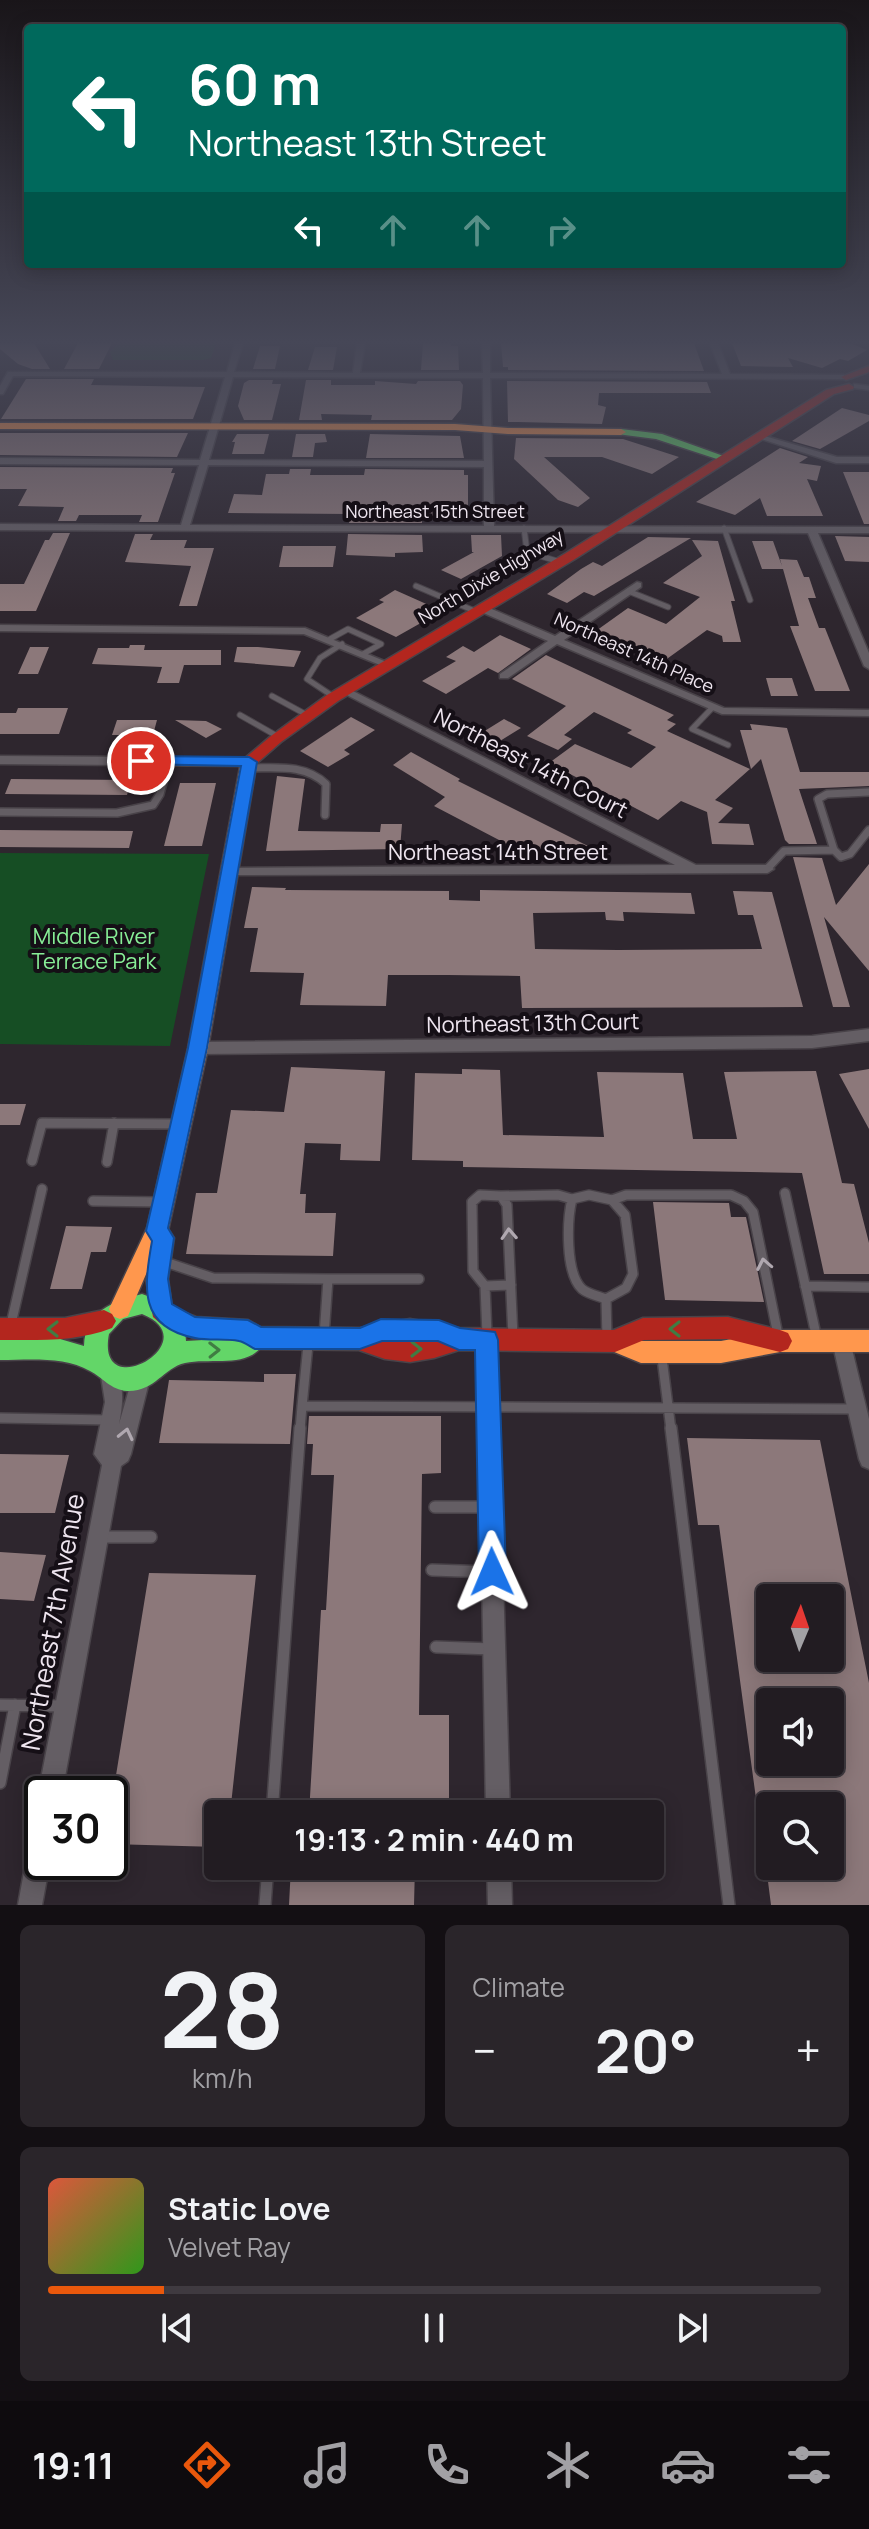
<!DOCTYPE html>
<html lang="en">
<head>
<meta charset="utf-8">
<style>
	:root { --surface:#221c22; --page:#2a252a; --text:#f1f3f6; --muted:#a2a1a5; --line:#3f3a40; --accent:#ea580c }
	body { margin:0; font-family:Manrope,sans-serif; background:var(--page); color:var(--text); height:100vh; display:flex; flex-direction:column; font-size:30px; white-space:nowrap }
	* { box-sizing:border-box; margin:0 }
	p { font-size:26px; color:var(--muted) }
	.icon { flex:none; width:44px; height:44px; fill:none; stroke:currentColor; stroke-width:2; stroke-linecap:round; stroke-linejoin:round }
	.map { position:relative; height:1905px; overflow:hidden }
	.sheet { display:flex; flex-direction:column; gap:20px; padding:20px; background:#130f13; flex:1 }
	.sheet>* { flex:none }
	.guide { position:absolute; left:24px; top:24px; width:822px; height:244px; border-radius:8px; box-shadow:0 4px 20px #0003,0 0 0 2px var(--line); background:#00695c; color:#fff; overflow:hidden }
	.needle { width:52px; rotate:2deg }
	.fabs { position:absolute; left:756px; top:1584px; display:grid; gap:16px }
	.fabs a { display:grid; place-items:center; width:88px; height:88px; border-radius:8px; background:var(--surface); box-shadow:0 4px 20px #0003,0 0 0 2px var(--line); font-size:40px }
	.speed { position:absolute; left:24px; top:1776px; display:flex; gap:16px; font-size:40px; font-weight:700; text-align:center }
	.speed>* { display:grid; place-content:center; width:104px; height:104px; border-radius:50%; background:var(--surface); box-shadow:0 4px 20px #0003,0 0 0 2px var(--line); line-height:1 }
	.speed .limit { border:4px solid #111; border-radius:12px; background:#fff; color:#111 }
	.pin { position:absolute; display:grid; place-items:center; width:68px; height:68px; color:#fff; margin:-34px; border:4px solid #fff; border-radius:50%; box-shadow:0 2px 8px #0007 }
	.me { position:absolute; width:88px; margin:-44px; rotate:359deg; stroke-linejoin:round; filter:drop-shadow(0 0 6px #0008) }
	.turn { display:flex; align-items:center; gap:28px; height:168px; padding:0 32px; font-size:36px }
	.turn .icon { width:104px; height:104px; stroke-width:2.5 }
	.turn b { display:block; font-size:56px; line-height:68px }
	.lanes { display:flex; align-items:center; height:76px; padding:0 32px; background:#0003; justify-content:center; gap:40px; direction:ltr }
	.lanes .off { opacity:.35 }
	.big { font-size:60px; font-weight:700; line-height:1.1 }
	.sheet .widget { flex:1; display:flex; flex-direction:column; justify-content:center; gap:12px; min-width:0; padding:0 28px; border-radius:12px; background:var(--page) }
	.sheet .dial { align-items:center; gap:0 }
	.dial b { font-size:104px; line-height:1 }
	.song { display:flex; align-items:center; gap:24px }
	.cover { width:96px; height:96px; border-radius:12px; background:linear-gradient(135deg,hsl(10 70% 55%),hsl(110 70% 35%)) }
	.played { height:8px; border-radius:4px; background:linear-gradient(90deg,var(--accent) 15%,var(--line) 15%) }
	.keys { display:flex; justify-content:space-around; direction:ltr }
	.heat { display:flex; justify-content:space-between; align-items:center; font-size:44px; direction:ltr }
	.sheet .tiles { flex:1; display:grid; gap:20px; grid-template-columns:1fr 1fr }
	.widget:last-child { grid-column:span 2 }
	.trip { position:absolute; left:204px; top:1800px; width:460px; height:80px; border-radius:8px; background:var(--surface); box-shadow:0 4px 20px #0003,0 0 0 2px var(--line); font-weight:700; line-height:80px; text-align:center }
	.tab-bar { display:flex; height:128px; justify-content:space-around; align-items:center; background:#0e0b0e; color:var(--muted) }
	.tab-bar .icon { width:56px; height:56px }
	.tab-bar .on { color:var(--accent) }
	.tab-bar b { font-size:36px; color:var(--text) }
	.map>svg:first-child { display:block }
	.green { fill:#164e24 }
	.building { fill:#8c787a; fill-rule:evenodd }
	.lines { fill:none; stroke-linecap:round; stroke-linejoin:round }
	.lane-far3-casing { stroke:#494349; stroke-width:7 }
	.lane-far2-casing { stroke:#494349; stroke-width:10 }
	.lane-far1-casing { stroke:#494349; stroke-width:12 }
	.lane-casing { stroke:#494349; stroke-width:14 }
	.street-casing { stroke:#494349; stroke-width:3 }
	.fast-casing { stroke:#494349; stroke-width:3 }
	.slow-casing { stroke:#494349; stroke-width:3 }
	.jam-casing { stroke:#494349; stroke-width:3 }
	.lane-far3 { stroke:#645e64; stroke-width:5 }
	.lane-far2 { stroke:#645e64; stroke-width:7 }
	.lane-far1 { stroke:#645e64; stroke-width:9 }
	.lane { stroke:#645e64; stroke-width:11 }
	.street { fill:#645e64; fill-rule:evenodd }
	.fast { fill:#63d668; fill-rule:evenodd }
	.slow { fill:#ff974d; fill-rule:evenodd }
	.jam { fill:#b3261e; fill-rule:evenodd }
	.oneway { stroke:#b0a8b0 }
	.oneway2 { stroke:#407c43 }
	.route { fill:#1a73e8; stroke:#114b97; stroke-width:2 }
	.labels { text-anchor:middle; stroke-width:8; stroke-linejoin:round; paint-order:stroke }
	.far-street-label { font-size:18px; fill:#eee5ef; stroke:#150f16 }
	.street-label { font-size:22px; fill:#eee5ef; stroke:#150f16 }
	.park-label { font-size:22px; fill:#88ef97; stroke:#150f16 }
	.near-street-label { font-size:26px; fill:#eee5ef; stroke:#150f16 }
</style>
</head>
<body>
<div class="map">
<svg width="869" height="1905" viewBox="0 0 869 1905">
	<rect width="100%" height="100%" fill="#2e262e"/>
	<path class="green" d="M119 343H216L211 358 203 360H113L110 352Z
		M0 853 209 854 170 1046 0 1044Z"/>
	<path class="building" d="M0 343H34L50 369H32L18 364 0 349Z
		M78 343H112L99 369H64Z
		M423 343H451V346H458L459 370H421Z
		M501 343H694L704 371 508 370V367H503Z
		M732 343H850L867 350 848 361 840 359 822 368 788 358 793 367 741 366Z
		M260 346H280L275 369H253Z
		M315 347H337L333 370H308Z
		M26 379H94L91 385 205 387 193 419H1Z
		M249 380H273L272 384H281L272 420H244L238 406 244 383Z
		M306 380H331V385H375V381L416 384 418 381H460L463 385 461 409 452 420H371L372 415 321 414 322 420H299Z
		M507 381 707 382 711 393H599L598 405 606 407 602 424 518 422H508Z
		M842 408 869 415V421L820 449 792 441Z
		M0 433H188L177 457 0 455Z
		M237 434H269L264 454H232L235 442H232Z
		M296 434H325L327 442 315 443 313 457H292Z
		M370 434 460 436 464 458H366Z
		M516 438 623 439 679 457 652 474 602 457H544L590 498 578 507 558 500 514 459Z
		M780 448 808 457 799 463 821 466 817 481 807 479 823 516H767L760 498 735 515 696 502Z
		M0 467 173 468 171 473H175L158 522H139L142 515H79L76 521H58L64 507 18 506 27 489H0Z
		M290 469H311L310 475H364L365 469 464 470V475H468V516H422V523H349L350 514 228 513 234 494 262 495 266 474H289Z
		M843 472H869V524H864Z
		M53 533H70L36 611H0V584H24L45 540H49Z
		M135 534H153L150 540H187L184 548H214L197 606H179L191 566 125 562Z
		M348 534 422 535 423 552 395 553V557L346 555Z
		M471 535H501L502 556 461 579 441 570 474 552H472Z
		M835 536 869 537V562L845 561Z
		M648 537 691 538 594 596 584 592 567 603 547 594 581 569 593 562 602 566Z
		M692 540 718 541 735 601H731L741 642H723L722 636 707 630 664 661 593 633 628 608 666 624 700 597 663 583 702 556Z
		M752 541H773L782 566 780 559 797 560 804 577H809L816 598H808L819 628H825L850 691H815L790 626H799L783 569H762Z
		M283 546H336L333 567H279Z
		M395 590 442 611 396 637 356 618 384 602 379 600Z
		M500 635 531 649 498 673 488 668 446 694 422 681 456 661 446 657 463 646 474 652Z
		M130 645H145L144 650H221V665H184L179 683H157L162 667 92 664 98 648H129Z
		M30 647H49L38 674H18Z
		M237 647H258L301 651 294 667 234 662Z
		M546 655 674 715 667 720 676 724 667 731 750 769 715 800 733 808 718 823 749 824 754 845 712 844 707 812 681 801 658 820 549 763 575 744 631 768 656 747 627 733 632 730 594 712 564 735 572 739 558 750 527 736 566 706 512 679Z
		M766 678H792L798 696H771Z
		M18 708H68L59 734H0V713H16Z
		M351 717 375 730 344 750 350 754 328 767 300 751Z
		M504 719 521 728 500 741 483 732Z
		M117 720H157L153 735H112Z
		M175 720 206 721 222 729 206 738Z
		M750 724 787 728 800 772H869V786L799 789 817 844H789L785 840 761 759 751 769 740 730H752Z
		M411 752 460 779 458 781 596 850H539L527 843 518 850 434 806 445 797 393 765Z
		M277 776 305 779 298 831 380 832 381 824H402L400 849 266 851Z
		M11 779 131 780 127 795 5 794Z
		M180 783H216L202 846H164Z
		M0 830 133 831 129 848 0 847Z
		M793 857 822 858 836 905 869 864V971L824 917 850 1007H833Z
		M252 887 286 888 285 890 449 891V900L480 901V890L691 893 695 914 623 912 624 921 606 920 605 912 533 913 535 949 618 950 762 949 753 915H738L733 891 772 892 803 1007 522 1008 520 976 448 975H388L386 1006 300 1005 304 973 250 972 258 928H244Z
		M291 1067 385 1071 380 1161 340 1160 341 1144 305 1143 300 1194H306L305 1213H336L333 1256 186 1254 196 1193H217L231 1110 284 1112Z
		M462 1069 500 1070 503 1135 604 1137 597 1072 683 1073 693 1139H737L724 1072 816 1071 842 1183 854 1184 869 1243V1274H824L802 1173 463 1167V1161L412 1160 415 1073 462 1074Z
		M869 1069V1129L839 1074Z
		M0 1104H26L20 1125H0Z
		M653 1202 729 1203 731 1217H746L764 1302 665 1300Z
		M66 1226 112 1227 106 1252H91L82 1289H50Z
		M264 1374H296L290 1444 159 1443 169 1380 264 1382Z
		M309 1416H441V1473L422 1474 419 1715H449V1798H415V1814H309L321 1610H326L334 1475H311L313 1444H307Z
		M687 1438 820 1440 869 1683V1905H771L766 1866H830V1806H757L719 1525H698ZM770 1598H830V1658H770ZM770 1702H830V1762H770Z
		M0 1454 69 1455 55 1513H0Z
		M0 1552 46 1555 34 1601 0 1599Z
		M149 1573 256 1575 230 1814H218V1847L110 1844V1812Z
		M291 1866H415L414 1905H289Z"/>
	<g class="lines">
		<g class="lane-far3-casing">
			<path id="lane-far3" d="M524 528 527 552 557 561
				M724 528 750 600
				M416 586 477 612
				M628 591 668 607
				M330 639 348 629 381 644 363 654
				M272 696 307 715
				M334 697 307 679 320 658 342 644
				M713 707 692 729 728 745
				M240 715 277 736"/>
		</g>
		<g class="lane-far2-casing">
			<path id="lane-far2" d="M250 768C277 768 305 764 326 784L325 815
				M0 812 117 813 153 805 160 794 169 761
				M834 850 818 799 827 794 869 792
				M767 869 784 851 834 850 841 857 850 854 869 830"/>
		</g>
		<g class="lane-far1-casing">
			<path id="lane-far1" d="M32 1161 42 1123 178 1124
				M107 1162 114 1123
				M785 1193 817 1339
				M589 1195 612 1200 625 1215 633 1274 626 1288 606 1299C598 1296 588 1294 582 1289 565 1273 567 1220 572 1199Z
				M501 1196 558 1195 572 1199
				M612 1200 626 1195H731L744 1201 753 1212 778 1335
				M93 1201 161 1202
				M165 1262 213 1278 328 1279 324 1336
				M328 1279H419
				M485 1286 511 1285
				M805 1286 868 1287
				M606 1299 607 1339
				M11 1324 42 1189
				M487 1335 485 1286 473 1271 472 1202 480 1195 501 1196 507 1205 513 1337
				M308 1345 302 1406 857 1409
				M662 1358 671 1430
				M0 1418 108 1420
				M300 1430 302 1406"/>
		</g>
		<g class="lane-casing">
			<path id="lane" d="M671 1428 729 1905
				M435 1507H489
				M99 1537H151
				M432 1570 490 1572
				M436 1647 492 1649
				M0 1705 63 1706
				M0 1783 15 1705
				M272 1814 300 1428
				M265 1905 268 1866"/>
		</g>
		<g class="street-casing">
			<path id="street" d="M235 343H243L234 372 353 373 357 343H365L360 373H483L482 343H490V373L722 374 710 343H718L730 374 844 375V379H841L490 378 494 526 869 527V533H818L869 653V669L864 666 808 533 0 530V524L181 525 199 465 0 464V458L200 460 225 377 13 376 3 394H0V386L8 372H227ZM233 377 483 378 484 461 209 460ZM208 465 484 467V526L190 525Z
				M854 384 869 386V390L854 388Z
				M758 434 837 457H869V463H836L758 438Z
				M637 582 641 583V587L564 640 724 708 869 710V716L722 714 557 644 508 678H500V674L548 641 479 611V607H487L555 636Z
				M0 625 305 628 389 663 388 665H380L304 634 0 631Z
				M345 687 696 865H767L774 869 767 873 224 875 222 872 229 868 675 865 341 692V688Z
				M0 756 249 758 255 762 249 766 0 764Z
				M869 1029V1041L812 1048 198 1054 193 1052 190 1048 193 1044 198 1042 812 1036Z
				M487 1332 493 1334 496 1340 510 1814H486L478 1340 481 1334Z
				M841 1333 847 1335 850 1341 869 1419V1469L862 1466 859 1459 832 1341 835 1335Z
				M110 1367 117 1370C124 1388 123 1405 119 1424L134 1372 141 1369 148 1372 150 1378 131 1454 128 1461 121 1466 62 1794H42V1802L38 1794 102 1465 94 1454 105 1402 101 1376 103 1370Z
				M42 1826V1862H50L42 1905H18L30 1838 34 1830Z
				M487 1866H511L512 1905H488Z"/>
		</g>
		<g class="fast-casing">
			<path id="fast" d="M621 429 662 434 729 458 723 461 656 439 617 434 616 432Z
				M142 1294C168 1303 185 1311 186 1341L239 1338 255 1327 263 1330 267 1338C252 1371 214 1357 185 1363 163 1368 155 1392 127 1391 111 1390 102 1377 90 1371 64 1356 29 1360 0 1360V1338L60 1339 84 1346C85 1311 112 1302 142 1294ZM142 1314C210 1341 95 1407 109 1334L123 1319Z"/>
		</g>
		<g class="slow-casing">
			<path id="slow" d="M0 423 455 424 508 428 621 429 626 432 621 435 508 434 455 430 0 429Z
				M248 762 256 767 208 1048 168 1231 156 1251 128 1316 120 1319 112 1316 109 1309 147 1228 188 1048 240 767Z
				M615 1330 642 1341H721L780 1330H869V1352H780L721 1363H641L607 1349 603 1341 607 1333Z"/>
		</g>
		<g class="jam-casing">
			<path id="jam" d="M869 366V372L846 380 841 377Z
				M849 384 854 387 853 389 834 394 575 559 338 701 281 742 256 764 253 770 248 772 240 767 244 759 271 736 327 695 566 553 826 390Z
				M157 1222 165 1224 174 1238 168 1279 172 1308 196 1317 248 1320 260 1327 360 1328 410 1319 459 1328 614 1330 643 1318 728 1317 780 1330 788 1333 792 1341 788 1349 780 1352 728 1339 644 1340 615 1352 459 1350 434 1358 410 1362 385 1359 359 1350 255 1349 243 1341 195 1339 161 1324 153 1317 146 1279 152 1240 146 1231 149 1224Z
				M104 1310 112 1314 116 1321 112 1328C76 1342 38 1340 0 1340V1318H65Z"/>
		</g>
		<use href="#lane-far3" class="lane-far3"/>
		<use href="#lane-far2" class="lane-far2"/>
		<use href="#lane-far1" class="lane-far1"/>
		<use href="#lane" class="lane"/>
		<use href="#street" class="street"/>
		<use href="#fast" class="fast"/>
		<use href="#slow" class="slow"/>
		<use href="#jam" class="jam"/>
	</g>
	<defs><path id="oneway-chevron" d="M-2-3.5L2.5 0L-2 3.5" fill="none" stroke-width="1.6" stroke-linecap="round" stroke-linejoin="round" transform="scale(2)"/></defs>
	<g class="oneway">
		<use href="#oneway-chevron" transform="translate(509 1234) rotate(-93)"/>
		<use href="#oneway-chevron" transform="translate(764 1264) rotate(-101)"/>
		<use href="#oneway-chevron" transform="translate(126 1434) rotate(-77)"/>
	</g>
	<g class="oneway2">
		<use href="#oneway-chevron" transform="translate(53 1329) rotate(180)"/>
		<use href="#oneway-chevron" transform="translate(675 1329) rotate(180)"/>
		<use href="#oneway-chevron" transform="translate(416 1349)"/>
		<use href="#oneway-chevron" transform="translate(214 1350) rotate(-1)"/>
	</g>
	<linearGradient id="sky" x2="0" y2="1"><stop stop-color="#191519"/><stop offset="0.56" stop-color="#464757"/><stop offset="1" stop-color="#464757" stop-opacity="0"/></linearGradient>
	<rect width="869" height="610" fill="url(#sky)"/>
	<path class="route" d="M141 756 249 757 257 762 207 1048 168 1228 174 1238 168 1279 172 1304 195 1317 248 1320 261 1327 360 1328 381 1319 439 1320 460 1328 495 1332 498 1340 506 1572 502 1582 492 1585 483 1582 479 1572 475 1350H459L438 1341H382L360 1349H255C250 1347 245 1342 239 1341 225 1338 209 1341 195 1338 138 1327 144 1287 152 1241L146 1231 188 1048 241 766 136 764V757Z"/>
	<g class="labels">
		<g class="far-street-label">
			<text x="435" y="518">Northeast 15th Street</text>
			<text transform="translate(491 577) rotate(-31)" y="6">North Dixie Highway</text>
			<text transform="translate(634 653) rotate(24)" y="6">Northeast 14th Place</text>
		</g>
		<g class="street-label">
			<text transform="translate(531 763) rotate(27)" y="8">Northeast 14th Court</text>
			<text x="498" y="860">Northeast 14th Street</text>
			<text transform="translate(533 1023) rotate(-1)" y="8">Northeast 13th Court</text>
		</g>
		<g class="park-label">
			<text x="94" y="944">Middle River<tspan x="94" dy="25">Terrace Park</tspan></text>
		</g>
		<g class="near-street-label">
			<text transform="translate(53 1622) rotate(-80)" y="9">Northeast 7th Avenue</text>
		</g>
	</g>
</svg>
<div class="fabs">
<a><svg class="needle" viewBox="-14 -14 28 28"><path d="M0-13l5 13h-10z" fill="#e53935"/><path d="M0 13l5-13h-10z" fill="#a2a1a5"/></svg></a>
<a><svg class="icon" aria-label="sound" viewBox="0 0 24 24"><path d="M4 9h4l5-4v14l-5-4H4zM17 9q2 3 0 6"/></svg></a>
<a><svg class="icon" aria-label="search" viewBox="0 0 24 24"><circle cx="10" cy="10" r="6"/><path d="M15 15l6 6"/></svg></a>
</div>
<div class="speed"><div class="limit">30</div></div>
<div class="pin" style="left:141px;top:761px;background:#d93025"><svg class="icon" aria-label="arrive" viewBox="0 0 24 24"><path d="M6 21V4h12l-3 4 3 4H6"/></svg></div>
<svg class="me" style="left:492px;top:1572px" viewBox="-20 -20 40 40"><path d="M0-17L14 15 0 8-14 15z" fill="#1a73e8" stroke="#fff" stroke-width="4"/></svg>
<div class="trip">19:13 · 2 min · 440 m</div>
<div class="guide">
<div class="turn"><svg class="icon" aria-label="left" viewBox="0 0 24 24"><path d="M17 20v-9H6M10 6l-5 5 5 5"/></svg><div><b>60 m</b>Northeast 13th Street</div></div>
<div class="lanes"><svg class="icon" aria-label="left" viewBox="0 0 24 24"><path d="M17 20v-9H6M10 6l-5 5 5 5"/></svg><svg class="icon off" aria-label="ahead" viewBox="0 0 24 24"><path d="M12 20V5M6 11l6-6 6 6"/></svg><svg class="icon off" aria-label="ahead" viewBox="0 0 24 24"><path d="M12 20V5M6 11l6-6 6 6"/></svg><svg class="icon off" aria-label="right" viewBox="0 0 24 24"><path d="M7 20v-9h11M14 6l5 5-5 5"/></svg></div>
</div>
</div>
<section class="sheet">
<div class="tiles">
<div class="widget dial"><b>28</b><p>km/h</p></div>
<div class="widget"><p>Climate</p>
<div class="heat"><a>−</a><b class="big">20°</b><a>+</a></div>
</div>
<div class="widget">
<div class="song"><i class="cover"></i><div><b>Static Love</b><p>Velvet Ray</p></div></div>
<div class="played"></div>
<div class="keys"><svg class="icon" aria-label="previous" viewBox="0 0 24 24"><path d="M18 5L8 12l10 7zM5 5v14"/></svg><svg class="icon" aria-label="pause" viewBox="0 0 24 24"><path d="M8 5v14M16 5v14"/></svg><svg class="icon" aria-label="next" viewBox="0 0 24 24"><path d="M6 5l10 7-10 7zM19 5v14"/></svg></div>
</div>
</div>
</section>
<nav class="tab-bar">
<b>19:11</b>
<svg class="icon on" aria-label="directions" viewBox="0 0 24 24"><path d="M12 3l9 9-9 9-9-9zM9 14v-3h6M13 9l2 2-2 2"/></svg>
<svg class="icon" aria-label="music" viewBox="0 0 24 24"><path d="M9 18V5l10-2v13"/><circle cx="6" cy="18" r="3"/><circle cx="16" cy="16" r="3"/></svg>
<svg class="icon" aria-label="phone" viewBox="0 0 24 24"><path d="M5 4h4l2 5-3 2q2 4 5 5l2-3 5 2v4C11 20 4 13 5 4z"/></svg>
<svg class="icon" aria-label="climate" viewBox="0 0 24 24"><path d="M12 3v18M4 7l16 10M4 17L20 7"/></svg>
<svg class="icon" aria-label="car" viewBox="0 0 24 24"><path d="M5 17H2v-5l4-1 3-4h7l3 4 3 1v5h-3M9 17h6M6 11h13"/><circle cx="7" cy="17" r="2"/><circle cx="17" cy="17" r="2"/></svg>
<svg class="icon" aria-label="filters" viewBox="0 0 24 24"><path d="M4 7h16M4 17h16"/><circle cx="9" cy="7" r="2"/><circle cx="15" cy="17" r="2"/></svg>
</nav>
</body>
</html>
